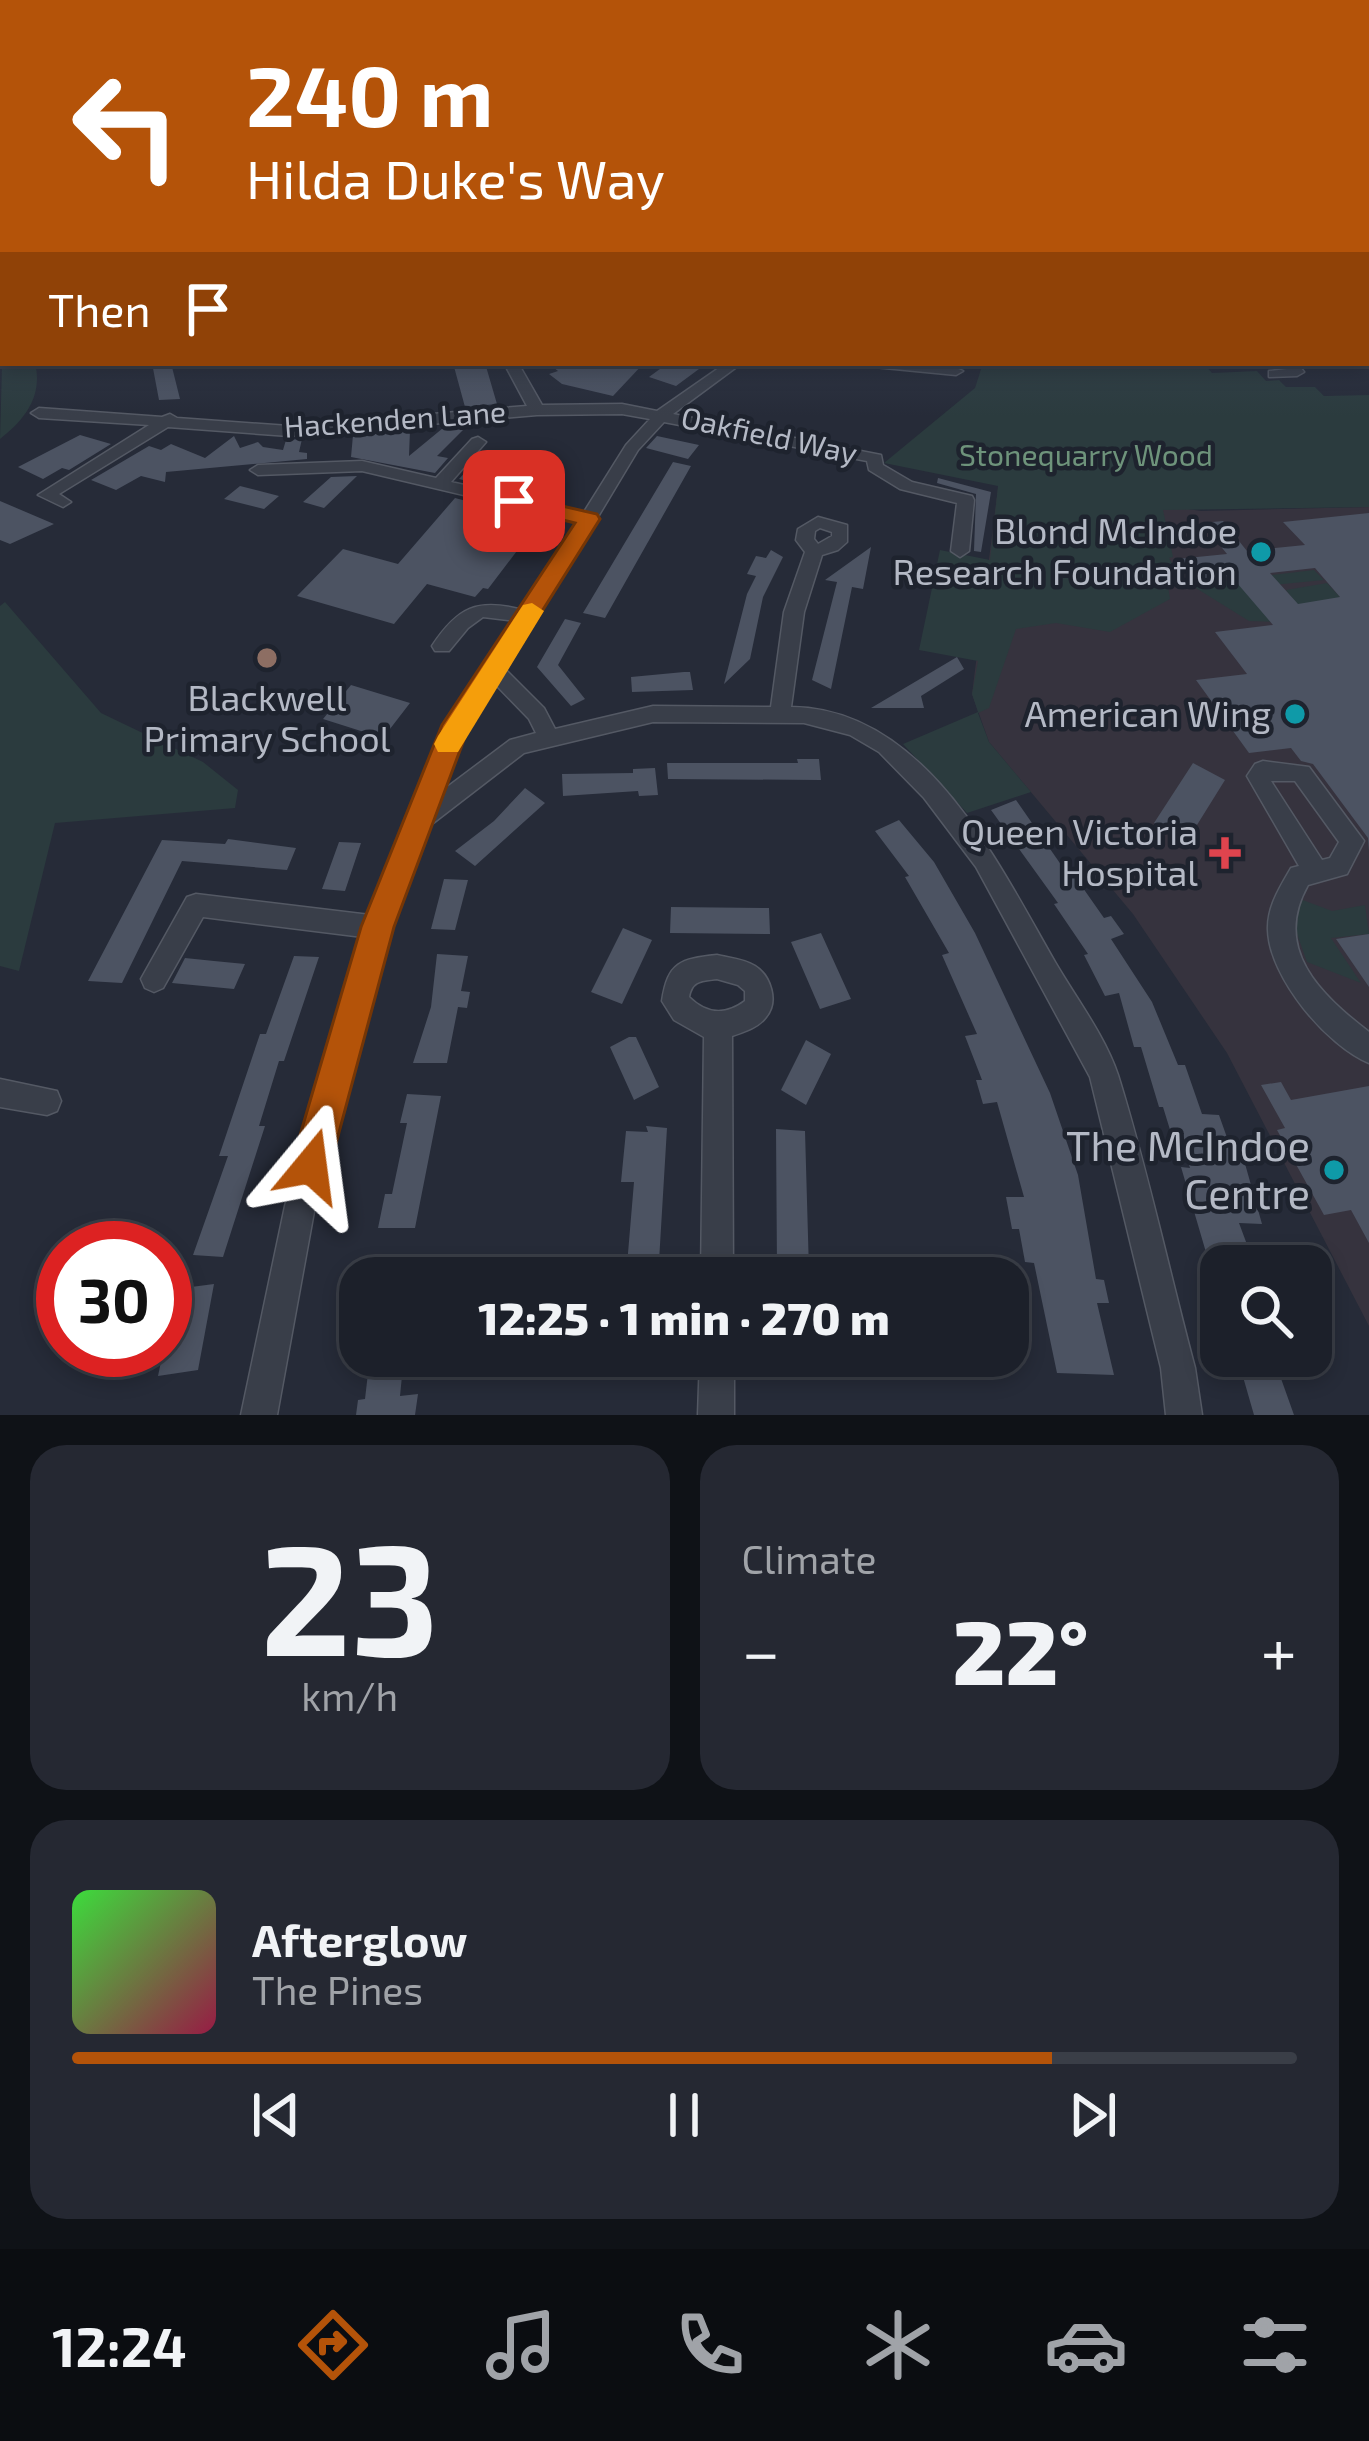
<!DOCTYPE html>
<html lang="en">
<head>
<meta charset="utf-8">
<style>
	:root { --surface:#1c202a; --page:#252832; --text:#f1f3f6; --muted:#a0a3a8; --line:#3a3e47; --accent:#b45309 }
	body { margin:0; font-family:"Exo 2",sans-serif; background:var(--page); color:var(--text); height:100vh; display:flex; flex-direction:column; font-size:45px; white-space:nowrap }
	* { box-sizing:border-box; margin:0 }
	p { font-size:39px; color:var(--muted) }
	.icon { flex:none; width:66px; height:66px; fill:none; stroke:currentColor; stroke-width:2; stroke-linecap:round; stroke-linejoin:round }
	.map { position:relative; height:1415px; overflow:hidden }
	.panel { display:flex; flex-direction:column; gap:30px; padding:30px; background:#0f1217; flex:1 }
	.panel>* { flex:none }
	.hud { position:absolute; left:0px; top:0px; width:1371px; height:366px; box-shadow:0 6px 18px #0003,0 0 0 3px var(--line); background:#b45309; color:#fff; overflow:hidden }
	.tools { position:absolute; left:1200px; top:1245px; display:grid; gap:24px }
	.tools a { display:grid; place-items:center; width:132px; height:132px; border-radius:24px; background:var(--surface); box-shadow:0 6px 18px #0003,0 0 0 3px var(--line); font-size:60px }
	.speed { position:absolute; left:36px; top:1221px; display:flex; gap:24px; font-size:60px; font-weight:700; text-align:center }
	.speed>* { display:grid; place-content:center; width:156px; height:156px; border-radius:50%; background:var(--surface); box-shadow:0 6px 18px #0003,0 0 0 3px var(--line); line-height:1 }
	.speed .limit { border:18px solid #d22; background:#fff; color:#111 }
	.pin { position:absolute; display:grid; place-items:center; width:102px; height:102px; color:#fff; margin:-51px; border-radius:24px; box-shadow:0 6px 18px #0006 }
	.me { position:absolute; width:132px; margin:-66px; rotate:16deg; stroke-linejoin:round; filter:drop-shadow(0 0 9px #0008) }
	.turn { display:flex; align-items:center; gap:42px; height:252px; padding:0 48px; font-size:54px }
	.turn .icon { width:156px; height:156px; stroke-width:2.5 }
	.turn b { display:block; font-size:84px; line-height:102px }
	.then { display:flex; align-items:center; height:114px; padding:0 48px; background:#0003; gap:24px; font-size:45px }
	.big { font-size:90px; font-weight:800; line-height:1.1 }
	.panel .widget { flex:1; display:flex; flex-direction:column; justify-content:center; gap:18px; min-width:0; padding:0 42px; border-radius:36px; background:var(--page) }
	.panel .dial { align-items:center; gap:0 }
	.dial b { font-size:156px; line-height:1 }
	.song { display:flex; align-items:center; gap:36px }
	.cover { width:144px; height:144px; border-radius:18px; background:linear-gradient(135deg,hsl(120 70% 55%),hsl(340 70% 35%)) }
	.played { height:12px; border-radius:6px; background:linear-gradient(90deg,var(--accent) 80%,var(--line) 80%) }
	.keys { display:flex; justify-content:space-around; direction:ltr }
	.heat { display:flex; justify-content:space-between; align-items:center; font-size:66px; direction:ltr }
	.panel .tiles { flex:1; display:grid; gap:30px; grid-template-columns:1fr 1fr }
	.widget:last-child { grid-column:span 2 }
	.trip { position:absolute; left:339px; top:1257px; width:690px; height:120px; border-radius:36px; background:var(--surface); box-shadow:0 6px 18px #0003,0 0 0 3px var(--line); font-weight:800; line-height:120px; text-align:center }
	.tabs { display:flex; height:192px; justify-content:space-around; align-items:center; background:#0b0d11; color:var(--muted) }
	.tabs .icon { width:84px; height:84px }
	.tabs .selected { color:var(--accent) }
	.tabs b { font-size:54px; color:var(--text) }
	.map>svg:first-child { display:block }
	.medical { fill:#36333e }
	.green { fill:#2b3b3e }
	.building { fill:#4c5362; fill-rule:evenodd }
	.lines { fill:none; stroke-linecap:round; stroke-linejoin:round }
	.minor-casing { stroke:#545964; stroke-width:3 }
	.minor { fill:#393e49; fill-rule:evenodd }
	.route { fill:#b45309; stroke:#753606; stroke-width:3 }
	.slow { fill:#f59e0b }
	.culture-dot { fill:#0f9aa8; stroke:#1e232e; stroke-width:4.5 }
	.education-dot { fill:#8d6e63; stroke:#1e232e; stroke-width:4.5 }
	.health-dot { fill:#e0444e; stroke:#1e232e; stroke-width:4.5 }
	.labels { text-anchor:middle; stroke-width:9; stroke-linejoin:round; paint-order:stroke }
	.far-street-label { font-size:30px; fill:#b4b9c5; stroke:#1e232e }
	.far-park-label { font-size:30px; fill:#6e937b; stroke:#1e232e }
	.poi-label { font-size:36px; fill:#b4b9c5; stroke:#1e232e; text-anchor:end }
	.near-poi-label { font-size:42px; fill:#b4b9c5; stroke:#1e232e; text-anchor:end }
</style>
</head>
<body>
<div class="map">
<svg width="1369" height="1415" viewBox="0 0 1369 1415">
	<rect width="100%" height="100%" fill="#262b38"/>
	<path class="medical" d="M999 480 1201 511 1369 507V1326L1227 1053 1133 914 989 742 972 694Z"/>
	<path class="green" d="M3 329V363H35C43 395 26 419 0 439Z
		M983 363H1203L1212 373 1257 371 1266 381 1279 380 1286 387H1315L1324 396 1369 395V507L1163 510 1173 557 1169 558 1173 565 1166 574 1170 599 1110 632 1056 623 1016 629 989 708 978 713 989 742 1031 792 967 813 903 744 978 712 972 694 978 661 919 650 940 550 990 560 998 486 884 463 975 388Z
		M1314 570 1324 580 1243 588 1295 602 1286 590 1327 583 1340 597 1280 622 1249 621 1191 585Z
		M5 602 101 713 203 762 238 790 235 808 55 823 19 971 0 966V606Z
		M1300 899 1332 911 1365 905 1369 934 1331 938 1361 983 1307 962 1296 931Z"/>
	<path class="building" d="M152 363H171L180 399 159 400Z
		M453 363H485L497 404 465 407Z
		M548 363H644L613 396 562 384 549 374 558 371Z
		M668 363H683L699 369 676 386 649 377Z
		M443 428H465L437 456 448 458 435 473 351 457 353 435 410 430 409 456Z
		M80 435 111 444 69 470 62 468 43 479 18 467Z
		M234 436 240 448 258 442 263 447 283 450 286 440 302 439 299 452 307 453V459L166 472 165 482 141 476 116 490 91 480 149 446 161 450 171 444 205 458Z
		M657 436 699 445 688 459 646 448Z
		M673 462 691 466 605 618 583 613Z
		M471 466 505 474 520 477 509 491 459 479Z
		M357 476 324 508 303 502 331 477Z
		M938 478 991 492 981 552 974 551 976 494 937 483Z
		M240 486 279 496 264 509 224 499Z
		M455 498 550 523 534 546 523 543 488 589 483 588 475 597 427 584 394 624 297 596 343 549 398 564Z
		M0 501 54 524 10 544 0 540Z
		M1369 513V851L1368 838 1313 764 1301 761 1291 748 1249 753 1196 680 1247 674 1215 632 1273 625 1231 576 1193 580 1177 559 1227 554 1202 523 1223 521 1247 551 1305 545 1283 522ZM1315 568 1340 597 1298 604 1270 573Z
		M871 547 863 589 852 587 831 689 812 680 837 582 825 580Z
		M771 550 783 557 763 597 750 659 724 684 747 594 756 576 747 574 756 556 766 558Z
		M565 619 581 623 558 665 585 699 571 706 537 667Z
		M957 657 964 669 921 696 924 708H871Z
		M684 672H690L693 690 632 692 631 677Z
		M351 685 410 703 383 738 323 719Z
		M797 759H819L821 780 668 779 667 763H798Z
		M1193 763 1225 780 1187 841 1154 823Z
		M655 768 658 795 639 796 638 791 563 796 562 774 633 773V769Z
		M525 788 545 803 475 866 455 851 494 821Z
		M1016 800 1064 869 1069 868 1104 918 1111 916 1124 934 1111 939 1152 1002 1178 1065H1185L1202 1114 1219 1115 1230 1146H1240L1262 1224 1239 1223 1255 1266H1210L1181 1167 1190 1168 1179 1133H1171L1163 1107H1159L1141 1047H1134L1119 993 1105 996 1084 955 1088 954 1054 904 1058 903 991 810Z
		M899 820 934 862 975 933 1050 1093 1078 1175 1096 1279 1104 1280 1109 1303H1097L1114 1375 1057 1373 1034 1263 1025 1262 1019 1229H1012L1006 1197H1024L997 1102 983 1104 976 1080H982L965 1036 977 1034 942 955 949 953 905 877 909 876 875 831Z
		M228 839 296 848 287 870 182 861 122 983 88 981 162 840 225 844Z
		M339 842 361 843 345 891 322 889Z
		M444 879 468 880 455 930 431 929Z
		M671 907 769 908 770 934 670 933Z
		M623 928 652 940 622 1004 591 992Z
		M821 933 851 999 820 1009 791 942Z
		M1369 934V987L1336 939Z
		M437 954 468 956 461 991 470 992 467 1008 458 1007 447 1063H413L431 1007Z
		M294 956 319 957 284 1061H279L259 1126H265L223 1257 193 1255 228 1156H219L260 1034H266Z
		M185 958 214 961 245 964 234 989 172 983Z
		M629 1037H636L659 1087 634 1100 610 1047Z
		M806 1040 831 1054 806 1105 781 1090Z
		M1281 1082 1291 1100 1369 1086V1243L1351 1210 1324 1215 1277 1130 1285 1128 1261 1085Z
		M407 1094 441 1096 415 1228H378L385 1194H392L407 1123H400Z
		M646 1126 667 1128 658 1278H635L636 1266 627 1265 634 1182H621L626 1131 648 1132Z
		M776 1129 805 1131 809 1271 777 1269Z
		M214 1284 198 1370 158 1376 176 1289Z
		M370 1356H404L400 1396 418 1394 415 1415H356L358 1400 365 1399Z
		M1237 1356H1273L1294 1415H1254Z"/>
	<g class="lines">
		<g class="minor-casing">
			<path id="minor" d="M3 284V292L0 293V285Z
				M1368 331H1369V339H1368Z
				M504 363H518L542 405 622 404 657 411 726 363H742L673 414 881 455 883 465 912 482 972 496 974 500 969 551 960 557 951 551 957 503 900 489 869 470 867 461 664 422 638 450 506 670 544 708 555 729 653 706 771 707 784 612 805 552 796 540 798 529 818 517 847 525V542L838 550 822 555 804 612 791 707C925 708 998 863 1055 962 1076 998 1105 1036 1118 1075 1148 1171 1169 1271 1195 1368L1202 1415H1166L1161 1368 1090 1077 976 867 924 798 879 752 850 735 804 723 653 722 524 753 428 827 391 927 315 1206 277 1415H241L285 1206 363 937 203 917 163 988 154 992 145 988 141 979 187 897 196 894 370 915 445 725 516 621 483 617 468 628 449 651H435L432 646C458 607 477 598 523 610L578 522 362 471 258 475 250 470 258 465 362 461 436 478 472 439 478 437 486 442 451 482 584 512 626 445 650 419 622 414 537 415 289 436 168 427 59 494 71 502 63 507 38 495 149 425 39 418 31 413 39 408 162 417 170 414 177 418 289 426 527 406ZM820 528 832 532V536L818 544 814 539 815 531ZM496 685 529 719 536 733 510 740 442 791 466 728Z
				M867 363C897 363 937 358 963 371L956 375 874 367Z
				M1283 363H1297L1304 372 1297 376 1269 377V371L1287 369Z
				M1263 761 1309 767 1364 841 1347 874 1308 885C1272 949 1320 994 1369 1032V1063C1327 1046 1269 977 1268 930 1267 907 1280 887 1291 868L1299 866 1247 776 1255 764ZM1271 781H1295L1339 842 1330 858 1322 860Z
				M717 955C729 958 744 959 755 966 771 976 779 1002 766 1017 758 1028 743 1032 732 1036L733 1278H701L704 1037 674 1020 662 1001C668 962 680 959 717 955ZM717 979 738 985 745 991V1001C725 1016 706 1014 689 997 692 980 702 981 717 979Z
				M0 1079 57 1091 61 1101 57 1111 47 1115 0 1107Z
				M700 1356H734V1415H698Z"/>
		</g>
		<use href="#minor" class="minor"/>
	</g>
	<linearGradient id="sky" x2="0" y2="1"><stop stop-color="#15181f"/><stop offset="0.52" stop-color="#414a5e"/><stop offset="1" stop-color="#414a5e" stop-opacity="0"/></linearGradient>
	<rect width="1369" height="416" fill="url(#sky)"/>
	<path class="route" d="M514 495 597 514 600 519 468 729 394 927 330 1166 325 1180 311 1185 297 1180 291 1166 361 927 442 725 575 523 506 506 503 501Z"/>
	<path class="slow" d="M532 603 544 611 458 752H438L434 744 438 736 523 605Z"/>
	<g class="culture-dot">
		<circle cx="1261" cy="552" r="12"/>
		<circle cx="1295" cy="714" r="12"/>
		<circle cx="1334" cy="1170" r="12"/>
	</g>
	<circle class="education-dot" cx="267" cy="658" r="12"/>
	<path class="health-dot" d="M1219 835h12v12h12v12h-12v12h-12v-12h-12v-12h12z"/>
	<g class="labels">
		<g class="far-street-label">
			<text transform="translate(395 420) rotate(-4)" y="10">Hackenden Lane</text>
			<text transform="translate(769 436) rotate(12)" y="10">Oakfield Way</text>
		</g>
		<g class="far-park-label">
			<text x="1086" y="466">Stonequarry Wood</text>
		</g>
		<g class="poi-label">
			<text x="1237" y="544">Blond McIndoe<tspan x="1237" dy="41">Research Foundation</tspan></text>
			<text x="267" y="711" text-anchor="middle">Blackwell<tspan x="267" dy="41">Primary School</tspan></text>
			<text x="1271" y="727">American Wing</text>
			<text x="1198" y="845">Queen Victoria<tspan x="1198" dy="41">Hospital</tspan></text>
		</g>
		<g class="near-poi-label">
			<text x="1310" y="1161">The McIndoe<tspan x="1310" dy="48">Centre</tspan></text>
		</g>
	</g>
</svg>
<div class="tools">
<a><svg class="icon" aria-label="search" viewBox="0 0 24 24"><circle cx="10" cy="10" r="6"/><path d="M15 15l6 6"/></svg></a>
</div>
<div class="speed"><div class="limit">30</div></div>
<div class="pin" style="left:514px;top:501px;background:#d93025"><svg class="icon" aria-label="arrive" viewBox="0 0 24 24"><path d="M6 21V4h12l-3 4 3 4H6"/></svg></div>
<svg class="me" style="left:311px;top:1166px" viewBox="-20 -20 40 40"><path d="M0-17L14 15 0 8-14 15z" fill="#b45309" stroke="#fff" stroke-width="4"/></svg>
<div class="trip">12:25 · 1 min · 270 m</div>
<div class="hud">
<div class="turn"><svg class="icon" aria-label="left" viewBox="0 0 24 24"><path d="M17 20v-9H6M10 6l-5 5 5 5"/></svg><div><b>240 m</b>Hilda Duke's Way</div></div>
<div class="then">Then<svg class="icon" aria-label="arrive" viewBox="0 0 24 24"><path d="M6 21V4h12l-3 4 3 4H6"/></svg></div>
</div>
</div>
<section class="panel">
<div class="tiles">
<div class="widget dial"><b>23</b><p>km/h</p></div>
<div class="widget"><p>Climate</p>
<div class="heat"><a>−</a><b class="big">22°</b><a>+</a></div>
</div>
<div class="widget">
<div class="song"><i class="cover"></i><div><b>Afterglow</b><p>The Pines</p></div></div>
<div class="played"></div>
<div class="keys"><svg class="icon" aria-label="previous" viewBox="0 0 24 24"><path d="M18 5L8 12l10 7zM5 5v14"/></svg><svg class="icon" aria-label="pause" viewBox="0 0 24 24"><path d="M8 5v14M16 5v14"/></svg><svg class="icon" aria-label="next" viewBox="0 0 24 24"><path d="M6 5l10 7-10 7zM19 5v14"/></svg></div>
</div>
</div>
</section>
<nav class="tabs">
<b>12:24</b>
<svg class="icon selected" aria-label="directions" viewBox="0 0 24 24"><path d="M12 3l9 9-9 9-9-9zM9 14v-3h6M13 9l2 2-2 2"/></svg>
<svg class="icon" aria-label="music" viewBox="0 0 24 24"><path d="M9 18V5l10-2v13"/><circle cx="6" cy="18" r="3"/><circle cx="16" cy="16" r="3"/></svg>
<svg class="icon" aria-label="phone" viewBox="0 0 24 24"><path d="M5 4h4l2 5-3 2q2 4 5 5l2-3 5 2v4C11 20 4 13 5 4z"/></svg>
<svg class="icon" aria-label="climate" viewBox="0 0 24 24"><path d="M12 3v18M4 7l16 10M4 17L20 7"/></svg>
<svg class="icon" aria-label="car" viewBox="0 0 24 24"><path d="M5 17H2v-5l4-1 3-4h7l3 4 3 1v5h-3M9 17h6M6 11h13"/><circle cx="7" cy="17" r="2"/><circle cx="17" cy="17" r="2"/></svg>
<svg class="icon" aria-label="filters" viewBox="0 0 24 24"><path d="M4 7h16M4 17h16"/><circle cx="9" cy="7" r="2"/><circle cx="15" cy="17" r="2"/></svg>
</nav>
</body>
</html>
